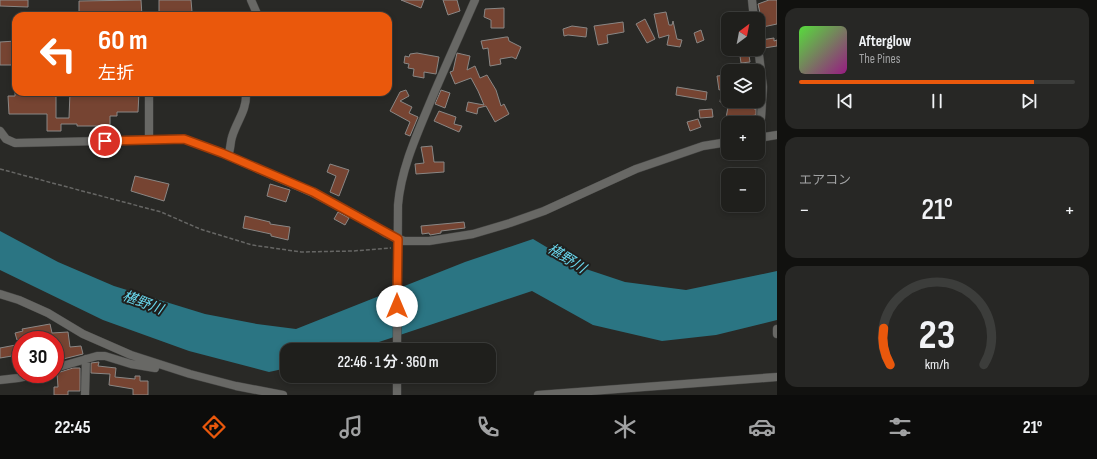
<!DOCTYPE html>
<html lang="ja">
<head>
<meta charset="utf-8">
<style>
	:root { --surface:#1f1f1c; --page:#272725; --text:#f1f3f6; --muted:#a1a2a3; --line:#3c3d3b; --accent:#ea580c }
	body { margin:0; font-family:"Sofia Sans Condensed","Noto Sans JP",sans-serif; background:var(--page); color:var(--text); height:100vh; display:flex; flex-direction:column; font-size:15px; white-space:nowrap }
	* { box-sizing:border-box; margin:0 }
	p { font-size:13px; color:var(--muted) }
	.icon { flex:none; width:22px; height:22px; fill:none; stroke:currentColor; stroke-width:2; stroke-linecap:round; stroke-linejoin:round }
	.map { position:relative; flex:1; overflow:hidden }
	.drawer { display:flex; flex-direction:column; gap:8px; padding:8px; background:#11110f; width:320px }
	.drawer>* { flex:none }
	.banner { position:absolute; left:12px; top:12px; width:380px; height:84px; border-radius:12px; box-shadow:0 2px 6px #0003,0 0 0 1px var(--line); background:#ea580c; color:#fff; overflow:hidden }
	.needle { width:26px; rotate:32deg }
	.controls { position:absolute; left:721px; top:12px; display:grid; gap:8px }
	.controls a { display:grid; place-items:center; width:44px; height:44px; border-radius:8px; background:var(--surface); box-shadow:0 2px 6px #0003,0 0 0 1px var(--line); font-size:20px }
	.speed { position:absolute; left:12px; top:331px; display:flex; gap:8px; font-size:20px; font-weight:700; text-align:center }
	.speed>* { display:grid; place-content:center; width:52px; height:52px; border-radius:50%; background:var(--surface); box-shadow:0 2px 6px #0003,0 0 0 1px var(--line); line-height:1 }
	.speed .limit { border:6px solid #d22; background:#fff; color:#111 }
	.pin { position:absolute; display:grid; place-items:center; width:34px; height:34px; color:#fff; margin:-17px; border:2px solid #fff; border-radius:50%; box-shadow:0 1px 4px #0007 }
	.me { position:absolute; width:44px; margin:-22px; rotate:0deg; stroke-linejoin:round; filter:drop-shadow(0 0 3px #0008) }
	.turn { display:flex; align-items:center; gap:14px; height:84px; padding:0 20px; font-size:18px }
	.turn .icon { width:52px; height:52px; stroke-width:2.5 }
	.turn b { display:block; font-size:28px; line-height:34px }
	.big { font-size:30px; font-weight:600; line-height:1.1 }
	.drawer .widget { flex:1; display:flex; flex-direction:column; justify-content:center; gap:6px; min-width:0; padding:0 14px; border-radius:12px; background:var(--page) }
	.drawer .dial { align-items:center; gap:0 }
	.dial svg { height:104px; overflow:visible; fill:none; stroke:var(--line); stroke-width:7; stroke-linecap:round; text-anchor:middle }
	.dial text { fill:var(--text); stroke:none }
	.song { display:flex; align-items:center; gap:12px }
	.cover { width:48px; height:48px; border-radius:6px; background:linear-gradient(135deg,hsl(110 70% 55%),hsl(310 70% 35%)) }
	.played { height:4px; border-radius:2px; background:linear-gradient(90deg,var(--accent) 85%,var(--line) 85%) }
	.keys { display:flex; justify-content:space-around; direction:ltr }
	.heat { display:flex; justify-content:space-between; align-items:center; font-size:22px; direction:ltr }
	.trip { position:absolute; left:280px; top:343px; width:216px; height:40px; border-radius:12px; background:var(--surface); box-shadow:0 2px 6px #0003,0 0 0 1px var(--line); font-weight:600; line-height:40px; text-align:center }
	.menu { display:flex; height:64px; justify-content:space-around; align-items:center; background:#0c0c0b; color:var(--muted) }
	.menu .icon { width:28px; height:28px }
	.menu .selected { color:var(--accent) }
	.menu b { font-size:18px; color:var(--text) }
	main { display:flex; flex:1; min-height:0 }
	.map>svg:first-child { display:block }
	.water { fill:#2b7583 }
	.building { fill:#764432; stroke:#8a8785 }
	.lines { fill:none; stroke-linecap:round; stroke-linejoin:round }
	.minor-casing { stroke:#444442; stroke-width:9 }
	.path { stroke:#666664; stroke-width:1.5; stroke-dasharray:4 2; stroke-linecap:butt }
	.minor { stroke:#686865; stroke-width:8 }
	.route-casing { stroke:#983908; stroke-width:10 }
	.route { stroke:#ea580c; stroke-width:7 }
	.labels { text-anchor:middle; stroke-width:4; stroke-linejoin:round; paint-order:stroke }
	.water-label { font-size:14px; font-style:italic; fill:#69d7ed; stroke:#201f1d }
</style>
</head>
<body>
<main>
<div class="map">
<svg width="777" height="395" viewBox="0 0 777 395">
	<rect width="100%" height="100%" fill="#292926"/>
	<path class="water" d="M0 231 58 262 114 286 205 314 257 324 296 329 465 262 533 239 580 267 625 282 686 290 777 271V320L716 335 662 341 593 325 532 291 355 350H287V368L269 372 189 351 103 320 0 270Z"/>
	<path class="building" d="M0 0H28V7L0 6Z
		M141 0 142 16H79V1Z
		M159 0H191L192 12H159Z
		M401 0H424L421 8Z
		M443 0H457L460 11 448 15Z
		M769 0H777V24L763 27 758 4Z
		M504 8V28H491V20L484 17 485 9Z
		M666 12 669 25H672L673 21 677 39 682 40 680 47 667 45 669 35 659 38 654 14Z
		M645 19 655 39 647 43 636 24Z
		M623 22 624 32 607 35 608 43 598 45 594 26Z
		M572 26 587 28 586 37 568 35 564 36 563 29Z
		M701 30 704 40 697 43 694 33Z
		M506 37H508L509 41 521 47 516 59 512 57 500 59 501 64 490 66 488 48 483 49 481 41Z
		M774 38V41L777 40V46L764 48 761 40Z
		M16 41V65H0V42Z
		M739 49H748L750 62 741 63Z
		M417 53 439 57 436 74 424 72V78L413 76 414 69 408 68 409 64 404 63 405 56 409 57 410 54Z
		M457 53 470 56 467 70 475 66 480 78 487 75 496 90 501 106 504 104 509 114 495 122 486 106 478 108 477 114 466 111 468 102 484 105 478 91 471 78 455 84 450 72 453 71Z
		M728 75V103L720 102 722 89 719 90 717 76Z
		M677 87 707 92 706 100 676 95Z
		M406 90 409 96 400 101 412 107 409 113 418 117 410 136 405 134 410 122 390 111 400 92Z
		M441 90 450 93 445 108 435 104Z
		M15 92H56V118H69L70 92H139L138 112H117V116H110V126H77V124H61V131H47V114H9L8 96H15Z
		M739 101H754V109H756V115L732 119 726 118 728 107 739 106Z
		M712 109 713 117 700 118 699 110Z
		M439 111 456 117 454 124 462 126 459 132 434 121Z
		M698 119 701 127 690 131 687 122Z
		M432 146 434 162H444V172L416 174 415 164 424 163 421 147Z
		M330 164 349 170 339 196 330 192 336 176 327 172Z
		M135 176 169 184 164 201 131 191Z
		M270 184 290 190 286 202 267 196Z
		M338 212 349 218 345 225 334 219Z
		M245 216 270 222V224L290 227 288 240 271 236V234L243 228Z
		M464 222 465 228 441 231V233L430 235 429 233 422 234 421 226Z
		M50 324 52 333 68 332 70 347 81 346 83 354 55 361V340H17L15 333 23 331 22 329Z
		M21 344V351L11 355 12 356 0 358V348Z
		M99 362 98 366 116 368 115 377 135 379V376H140V381H148V395H133V389L109 385 110 374 91 373V363Z
		M73 368H80V391H68V395H54V387H58L57 373Z"/>
	<g class="lines">
		<g class="minor-casing">
			<path id="minor" d="M251 0 258 16
				M752 0 754 19
				M758 47 763 87 761 118
				M149 92V140
				M0 131 6 139 15 143 184 139 222 153 313 193 363 219 385 233 404 241H429L473 234 510 223 544 211 636 169 703 146 728 142
				M758 138 777 135
				M228 155C231 149 230 143 232 137 237 120 247 111 246 92
				M0 294 19 300 48 313 83 334 131 355 190 374 236 386 283 395
				M777 329V334
				M397 350 398 205C401 168 418 132 432 98 446 65 461 32 475 0
				M55 368 97 356H105L131 364 155 368
				M0 380 18 378 37 374
				M85 395 86 359
				M397 395V376
				M538 395 777 377"/>
		</g>
		<path class="path" d="M0 169 161 212 200 229 252 245 301 252 353 251 391 248"/>
		<use href="#minor" class="minor"/>
	</g>
	<g class="lines">
		<g class="route-casing">
			<path id="route" d="M105 141 184 139 222 153 313 192 398 239 397 306"/>
		</g>
		<use href="#route" class="route"/>
	</g>
	<g class="labels">
		<g class="water-label">
			<text transform="translate(567 258) rotate(32)" y="5">椹野川</text>
			<text transform="translate(143 302) rotate(21)" y="5">椹野川</text>
		</g>
	</g>
</svg>
<div class="controls">
<a><svg class="needle" viewBox="-14 -14 28 28"><path d="M0-13l5 13h-10z" fill="#e53935"/><path d="M0 13l5-13h-10z" fill="#a1a2a3"/></svg></a>
<a><svg class="icon" aria-label="layers" viewBox="0 0 24 24"><path d="M12 4l9 5-9 5-9-5zM3 14l9 5 9-5"/></svg></a>
<a>+</a>
<a>−</a>
</div>
<div class="speed"><div class="limit">30</div></div>
<div class="pin" style="left:105px;top:141px;background:#d93025"><svg class="icon" aria-label="arrive" viewBox="0 0 24 24"><path d="M6 21V4h12l-3 4 3 4H6"/></svg></div>
<svg class="me" style="left:397px;top:306px" viewBox="-20 -20 40 40"><circle r="19" fill="#fff"/><path d="M0-13L10 11 0 6-10 11z" fill="#ea580c"/></svg>
<div class="trip">22:46 · 1 分 · 360 m</div>
<div class="banner">
<div class="turn"><svg class="icon" aria-label="left" viewBox="0 0 24 24"><path d="M17 20v-9H6M10 6l-5 5 5 5"/></svg><div><b>60 m</b>左折</div></div>
</div>
</div>
<section class="drawer">
<div class="widget">
<div class="song"><i class="cover"></i><div><b>Afterglow</b><p>The Pines</p></div></div>
<div class="played"></div>
<div class="keys"><svg class="icon" aria-label="previous" viewBox="0 0 24 24"><path d="M18 5L8 12l10 7zM5 5v14"/></svg><svg class="icon" aria-label="pause" viewBox="0 0 24 24"><path d="M8 5v14M16 5v14"/></svg><svg class="icon" aria-label="next" viewBox="0 0 24 24"><path d="M6 5l10 7-10 7zM19 5v14"/></svg></div>
</div>
<div class="widget"><p>エアコン</p>
<div class="heat"><a>−</a><b class="big">21°</b><a>+</a></div>
</div>
<div class="widget dial"><svg viewBox="0 0 100 80">
<path d="M14 69A42 42 0 1 1 86 69"/>
<path d="M14 69A42 42 0 0 1 9 41" stroke="#ea580c"/>
<text x="50" y="56" font-size="32" font-weight="700">23</text>
<text x="50" y="72" font-size="11">km/h</text>
</svg></div>
</section>
</main>
<nav class="menu">
<b>22:45</b>
<svg class="icon selected" aria-label="directions" viewBox="0 0 24 24"><path d="M12 3l9 9-9 9-9-9zM9 14v-3h6M13 9l2 2-2 2"/></svg>
<svg class="icon" aria-label="music" viewBox="0 0 24 24"><path d="M9 18V5l10-2v13"/><circle cx="6" cy="18" r="3"/><circle cx="16" cy="16" r="3"/></svg>
<svg class="icon" aria-label="phone" viewBox="0 0 24 24"><path d="M5 4h4l2 5-3 2q2 4 5 5l2-3 5 2v4C11 20 4 13 5 4z"/></svg>
<svg class="icon" aria-label="climate" viewBox="0 0 24 24"><path d="M12 3v18M4 7l16 10M4 17L20 7"/></svg>
<svg class="icon" aria-label="car" viewBox="0 0 24 24"><path d="M5 17H2v-5l4-1 3-4h7l3 4 3 1v5h-3M9 17h6M6 11h13"/><circle cx="7" cy="17" r="2"/><circle cx="17" cy="17" r="2"/></svg>
<svg class="icon" aria-label="filters" viewBox="0 0 24 24"><path d="M4 7h16M4 17h16"/><circle cx="9" cy="7" r="2"/><circle cx="15" cy="17" r="2"/></svg>
<b>21°</b>
</nav>
</body>
</html>
